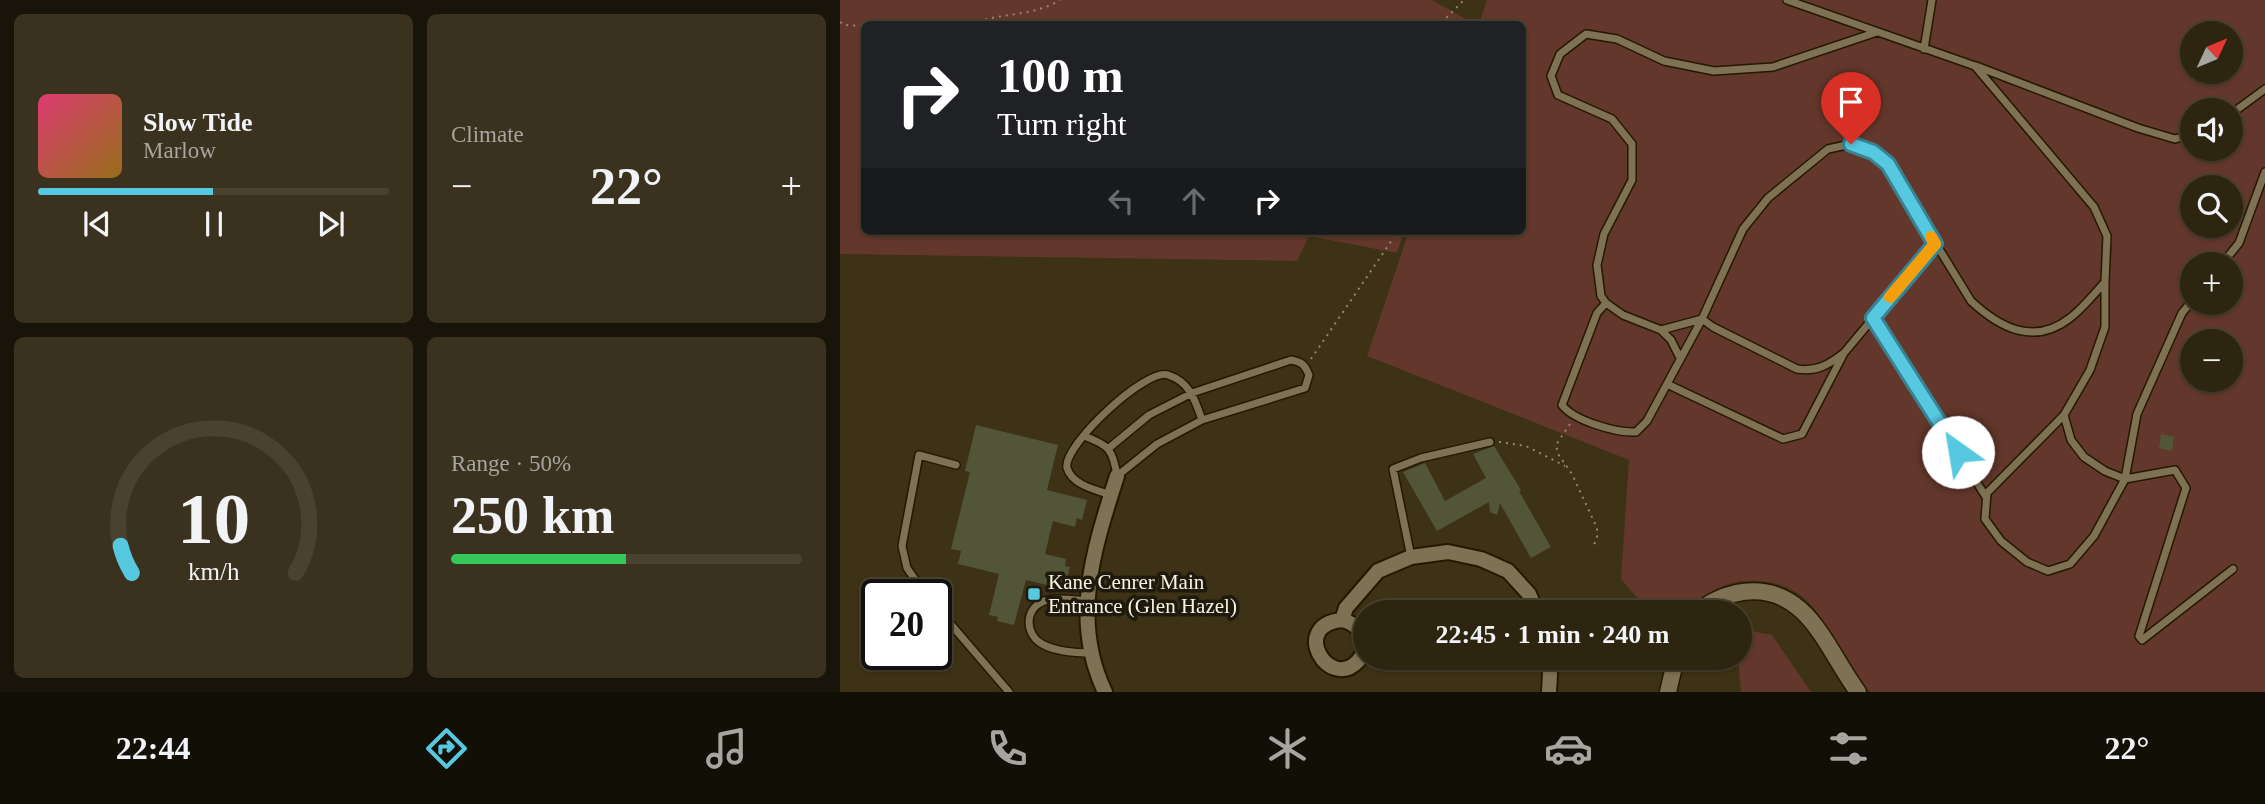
<!DOCTYPE html>
<html lang="en">
<head>
<meta charset="utf-8">
<style>
	:root { --surface:#2e2510; --page:#3a311e; --text:#f1f3f6; --muted:#a7a59f; --line:#494230; --accent:#56c9e1 }
	body { margin:0; font-family:Georgia,serif; background:var(--page); color:var(--text); height:100vh; display:flex; flex-direction:column; font-size:26px; white-space:nowrap }
	* { box-sizing:border-box; margin:0 }
	p { font-size:23px; color:var(--muted) }
	.icon { flex:none; width:38px; height:38px; fill:none; stroke:currentColor; stroke-width:2; stroke-linecap:round; stroke-linejoin:round }
	.map { position:relative; flex:1; overflow:hidden }
	.drawer { display:flex; flex-direction:column; gap:14px; padding:14px; background:#191409; width:840px }
	.drawer>* { flex:none }
	.banner { position:absolute; left:21px; top:21px; width:665px; height:214px; border-radius:10px; box-shadow:0 2px 5px #0004,0 0 0 2px var(--line); background:#202124; color:#fff; overflow:hidden }
	.needle { width:46px; rotate:46deg }
	.controls { position:absolute; left:1340px; top:21px; display:grid; gap:14px }
	.controls a { display:grid; place-items:center; width:63px; height:63px; border-radius:50%; background:var(--surface); box-shadow:0 2px 5px #0004,0 0 0 2px var(--line); font-size:35px }
	.speed { position:absolute; left:21px; top:579px; display:flex; gap:14px; font-size:35px; font-weight:700; text-align:center }
	.speed>* { display:grid; place-content:center; width:91px; height:91px; border-radius:50%; background:var(--surface); box-shadow:0 2px 5px #0004,0 0 0 2px var(--line); line-height:1 }
	.speed .limit { border:4px solid #111; border-radius:10px; background:#fff; color:#111 }
	.pin { position:absolute; display:grid; place-items:center; width:60px; height:60px; color:#fff; margin:-72px -30px; border-radius:50% 50% 50% 0; rotate:-45deg; box-shadow:0 0 7px #0007 }
	.pin .icon { rotate:45deg }
	.me { position:absolute; width:77px; margin:-38px; rotate:328deg; stroke-linejoin:round; filter:drop-shadow(0 0 5px #0008) }
	.turn { display:flex; align-items:center; gap:24px; height:147px; padding:0 21px; font-size:32px }
	.turn .icon { width:91px; height:91px; stroke-width:2.5 }
	.turn b { display:block; font-size:49px; line-height:60px }
	.lanes { display:flex; align-items:center; height:66px; padding:0 21px; background:#0003; justify-content:center; gap:35px; direction:ltr }
	.lanes .off { opacity:.35 }
	.big { font-size:52px; font-weight:700; line-height:1.1 }
	.drawer .tile { flex:1; display:flex; flex-direction:column; justify-content:center; gap:10px; min-width:0; padding:0 24px; border-radius:10px; background:var(--page) }
	.drawer .dial { align-items:center; gap:0 }
	.dial svg { height:182px; overflow:visible; fill:none; stroke:var(--line); stroke-width:7; stroke-linecap:round; text-anchor:middle }
	.dial text { fill:var(--text); stroke:none }
	.song { display:flex; align-items:center; gap:21px }
	.cover { width:84px; height:84px; border-radius:10px; background:linear-gradient(135deg,hsl(340 70% 55%),hsl(40 70% 35%)) }
	.played { height:7px; border-radius:4px; background:linear-gradient(90deg,var(--accent) 50%,var(--line) 50%) }
	.keys { display:flex; justify-content:space-around; direction:ltr }
	.heat { display:flex; justify-content:space-between; align-items:center; font-size:38px; direction:ltr }
	.charge { height:10px; border-radius:5px; background:linear-gradient(90deg,#34c759 50%,var(--line) 0) }
	.drawer .tiles { flex:1; display:grid; gap:14px; grid-template-columns:repeat(2,1fr) }
	.trip { position:absolute; left:513px; top:600px; width:399px; height:70px; border-radius:35px; background:var(--surface); box-shadow:0 2px 5px #0004,0 0 0 2px var(--line); font-weight:700; line-height:70px; text-align:center }
	.menu { display:flex; height:112px; justify-content:space-around; align-items:center; background:#120f06; color:var(--muted) }
	.menu .icon { width:49px; height:49px }
	.menu .active { color:var(--accent) }
	.menu b { font-size:32px; color:var(--text) }
	main { display:flex; flex:1; min-height:0 }
	.map>svg:first-child { display:block }
	.green { fill:#63372b; fill-rule:evenodd }
	.building { fill:#525537 }
	.lines { fill:none; stroke-linecap:round; stroke-linejoin:round }
	.service-casing { stroke:#241900; stroke-width:10 }
	.minor-casing { stroke:#241900; stroke-width:18 }
	.tertiary-casing { stroke:#241900; stroke-width:19 }
	.path { stroke:#938973; stroke-width:2; stroke-dasharray:2 5; stroke-linecap:butt }
	.service { stroke:#7e7154; stroke-width:7 }
	.minor { stroke:#7e7154; stroke-width:14 }
	.tertiary { stroke:#7e7154; stroke-width:16 }
	.route-casing { stroke:#388392; stroke-width:18 }
	.route { stroke:#56c9e1; stroke-width:12 }
	.slow { stroke:#f59e0b; stroke-width:12 }
	.poi-dot { fill:#56c9e1; stroke:#1f1a0e; stroke-width:2.5 }
	.labels { text-anchor:middle; stroke-width:7; stroke-linejoin:round; paint-order:stroke }
	.poi-label { font-size:21px; fill:#faf3e2; stroke:#1f1a0e; text-anchor:start }
</style>
</head>
<body>
<main>
<section class="drawer">
<div class="tiles">
<div class="tile">
<div class="song"><i class="cover"></i><div><b>Slow Tide</b><p>Marlow</p></div></div>
<div class="played"></div>
<div class="keys"><svg class="icon" aria-label="previous" viewBox="0 0 24 24"><path d="M18 5L8 12l10 7zM5 5v14"/></svg><svg class="icon" aria-label="pause" viewBox="0 0 24 24"><path d="M8 5v14M16 5v14"/></svg><svg class="icon" aria-label="next" viewBox="0 0 24 24"><path d="M6 5l10 7-10 7zM19 5v14"/></svg></div>
</div>
<div class="tile"><p>Climate</p>
<div class="heat"><a>−</a><b class="big">22°</b><a>+</a></div>
</div>
<div class="tile dial"><svg viewBox="0 0 100 80">
<path d="M14 69A42 42 0 1 1 86 69"/>
<path d="M14 69A42 42 0 0 1 9 57" stroke="#56c9e1"/>
<text x="50" y="56" font-size="32" font-weight="700">10</text>
<text x="50" y="72" font-size="11">km/h</text>
</svg></div>
<div class="tile"><p>Range · 50%</p><b class="big">250 km</b><div class="charge"></div></div>
</div>
</section>
<div class="map">
<svg width="1425" height="692" viewBox="0 0 1425 692">
	<rect width="100%" height="100%" fill="#3d3116"/>
	<path class="green" d="M0 0H592L629 21 628 24H24V231H564L557 253 469 236 457 261 0 254Z
		M647 0H1425V692H1031C985 654 991 585 917 581 888 579 866 592 846 612H809L781 579 789 460 527 356 569 231H682V24H639ZM1353 33H1391V72H1353ZM1353 110H1391V149H1353ZM1353 187H1391V226H1353ZM1353 264H1391V303H1353ZM1353 341H1391V380H1353Z
		M900 629 932 635 971 692H901L898 658Z"/>
	<path class="building" d="M136 425 218 445 207 490 247 500 242 520 237 518 235 527 213 521 205 554 226 559 225 566 230 567 224 589 186 580 174 625 157 621 158 617 149 615 159 574 118 564 121 551 111 549 130 472 125 471Z
		M1321 434 1334 437 1332 451 1319 448Z
		M654 446 681 490 679 491 711 547 691 558 660 503 657 515 650 512 649 502 597 531 563 472 585 463 605 501 646 478 633 454Z"/>
	<g class="lines">
		<g class="service-casing">
			<path id="service" d="M947 0 1135 66 1254 207 1267 236 1265 282
				M1037 32 933 67 874 71 824 61 777 39 746 34 720 54 711 76 718 95 772 119 792 144V180L764 234 757 265 761 296 766 303 783 315 821 330 862 319 903 229 928 198 988 149 1011 144 1033 152 1047 164 1131 301C1160 328 1194 346 1230 318 1243 308 1254 294 1265 282V327L1250 370 1224 415 1147 493 1145 519 1161 541 1187 562 1208 571 1230 564 1254 536 1285 479 1297 414 1342 313 1353 300
				M1084 49 1092 0
				M1136 66 1298 128 1335 139 1353 134
				M1391 114 1425 89
				M1382 264 1399 243 1425 172
				M766 303 757 313 722 405C734 421 777 433 796 432L807 421 862 319 873 327 957 369C977 372 988 365 1004 353L1095 244
				M1033 318 1146 497
				M821 330 831 340 840 358
				M827 384 943 439 962 434 1003 355
				M1224 415 1231 440 1244 457 1265 471 1285 479 1335 470 1346 488 1299 636 1302 640 1393 569
				M244 436C269 445 273 450 277 476L317 444 362 420 465 388 469 375C465 365 462 362 451 360L352 393 309 415 269 448
				M271 495C256 490 232 485 227 468 222 446 307 367 328 375 350 382 355 400 362 420
				M571 557 553 469 581 458 650 442
				M86 595 67 568 62 546 79 455 116 465
				M246 601C234 600 219 597 208 600 184 605 183 635 204 645 218 652 237 653 252 653
				M96 607 169 692"/>
		</g>
		<g class="minor-casing">
			<path id="minor" d="M502 620C520 624 533 644 518 661 489 692 449 625 502 620L506 608 538 571 571 557 608 552 641 559 668 571 689 594 697 612
				M708 658 710 674 709 692
				M265 692C230 619 254 548 277 476"/>
		</g>
		<g class="tertiary-casing">
			<path id="tertiary" d="M859 612C869 601 888 594 903 592 968 584 986 649 1018 692
				M828 692 836 658"/>
		</g>
		<path class="path" d="M0 22 5 25 24 26
			M132 24C160 12 193 17 220 0
			M611 24 607 17 624 0
			M471 359 552 240 555 231
			M730 424 716 445 718 454 732 474 757 528V538L753 547
			M659 442 686 446 725 466"/>
		<use href="#service" class="service"/>
		<use href="#minor" class="minor"/>
		<use href="#tertiary" class="tertiary"/>
	</g>
	<g class="lines">
		<g class="route-casing">
			<path id="route" d="M1011 144 1033 152 1048 164 1095 244 1033 318 1118 452"/>
		</g>
		<use href="#route" class="route"/>
		<path class="slow" d="M1050 297 1095 244 1091 237"/>
	</g>
	<rect class="poi-dot" x="187" y="587" width="14" height="14" rx="3.5"/>
	<g class="labels">
		<g class="poi-label">
			<text x="208" y="589">Kane Cenrer Main<tspan x="208" dy="24">Entrance (Glen Hazel)</tspan></text>
		</g>
	</g>
</svg>
<div class="controls">
<a><svg class="needle" viewBox="-14 -14 28 28"><path d="M0-13l5 13h-10z" fill="#e53935"/><path d="M0 13l5-13h-10z" fill="#a7a59f"/></svg></a>
<a><svg class="icon" aria-label="sound" viewBox="0 0 24 24"><path d="M4 9h4l5-4v14l-5-4H4zM17 9q2 3 0 6"/></svg></a>
<a><svg class="icon" aria-label="search" viewBox="0 0 24 24"><circle cx="10" cy="10" r="6"/><path d="M15 15l6 6"/></svg></a>
<a>+</a>
<a>−</a>
</div>
<div class="speed"><div class="limit">20</div></div>
<div class="pin" style="left:1011px;top:144px;background:#d93025"><svg class="icon" aria-label="arrive" viewBox="0 0 24 24"><path d="M6 21V4h12l-3 4 3 4H6"/></svg></div>
<svg class="me" style="left:1118px;top:452px" viewBox="-20 -20 40 40"><circle r="19" fill="#fff"/><path d="M0-13L10 11 0 6-10 11z" fill="#56c9e1"/></svg>
<div class="trip">22:45 · 1 min · 240 m</div>
<div class="banner">
<div class="turn"><svg class="icon" aria-label="right" viewBox="0 0 24 24"><path d="M7 20v-9h11M14 6l5 5-5 5"/></svg><div><b>100 m</b>Turn right</div></div>
<div class="lanes"><svg class="icon off" aria-label="left" viewBox="0 0 24 24"><path d="M17 20v-9H6M10 6l-5 5 5 5"/></svg><svg class="icon off" aria-label="ahead" viewBox="0 0 24 24"><path d="M12 20V5M6 11l6-6 6 6"/></svg><svg class="icon" aria-label="right" viewBox="0 0 24 24"><path d="M7 20v-9h11M14 6l5 5-5 5"/></svg></div>
</div>
</div>
</main>
<nav class="menu">
<b>22:44</b>
<svg class="icon active" aria-label="directions" viewBox="0 0 24 24"><path d="M12 3l9 9-9 9-9-9zM9 14v-3h6M13 9l2 2-2 2"/></svg>
<svg class="icon" aria-label="music" viewBox="0 0 24 24"><path d="M9 18V5l10-2v13"/><circle cx="6" cy="18" r="3"/><circle cx="16" cy="16" r="3"/></svg>
<svg class="icon" aria-label="phone" viewBox="0 0 24 24"><path d="M5 4h4l2 5-3 2q2 4 5 5l2-3 5 2v4C11 20 4 13 5 4z"/></svg>
<svg class="icon" aria-label="climate" viewBox="0 0 24 24"><path d="M12 3v18M4 7l16 10M4 17L20 7"/></svg>
<svg class="icon" aria-label="car" viewBox="0 0 24 24"><path d="M5 17H2v-5l4-1 3-4h7l3 4 3 1v5h-3M9 17h6M6 11h13"/><circle cx="7" cy="17" r="2"/><circle cx="17" cy="17" r="2"/></svg>
<svg class="icon" aria-label="filters" viewBox="0 0 24 24"><path d="M4 7h16M4 17h16"/><circle cx="9" cy="7" r="2"/><circle cx="15" cy="17" r="2"/></svg>
<b>22°</b>
</nav>
</body>
</html>
